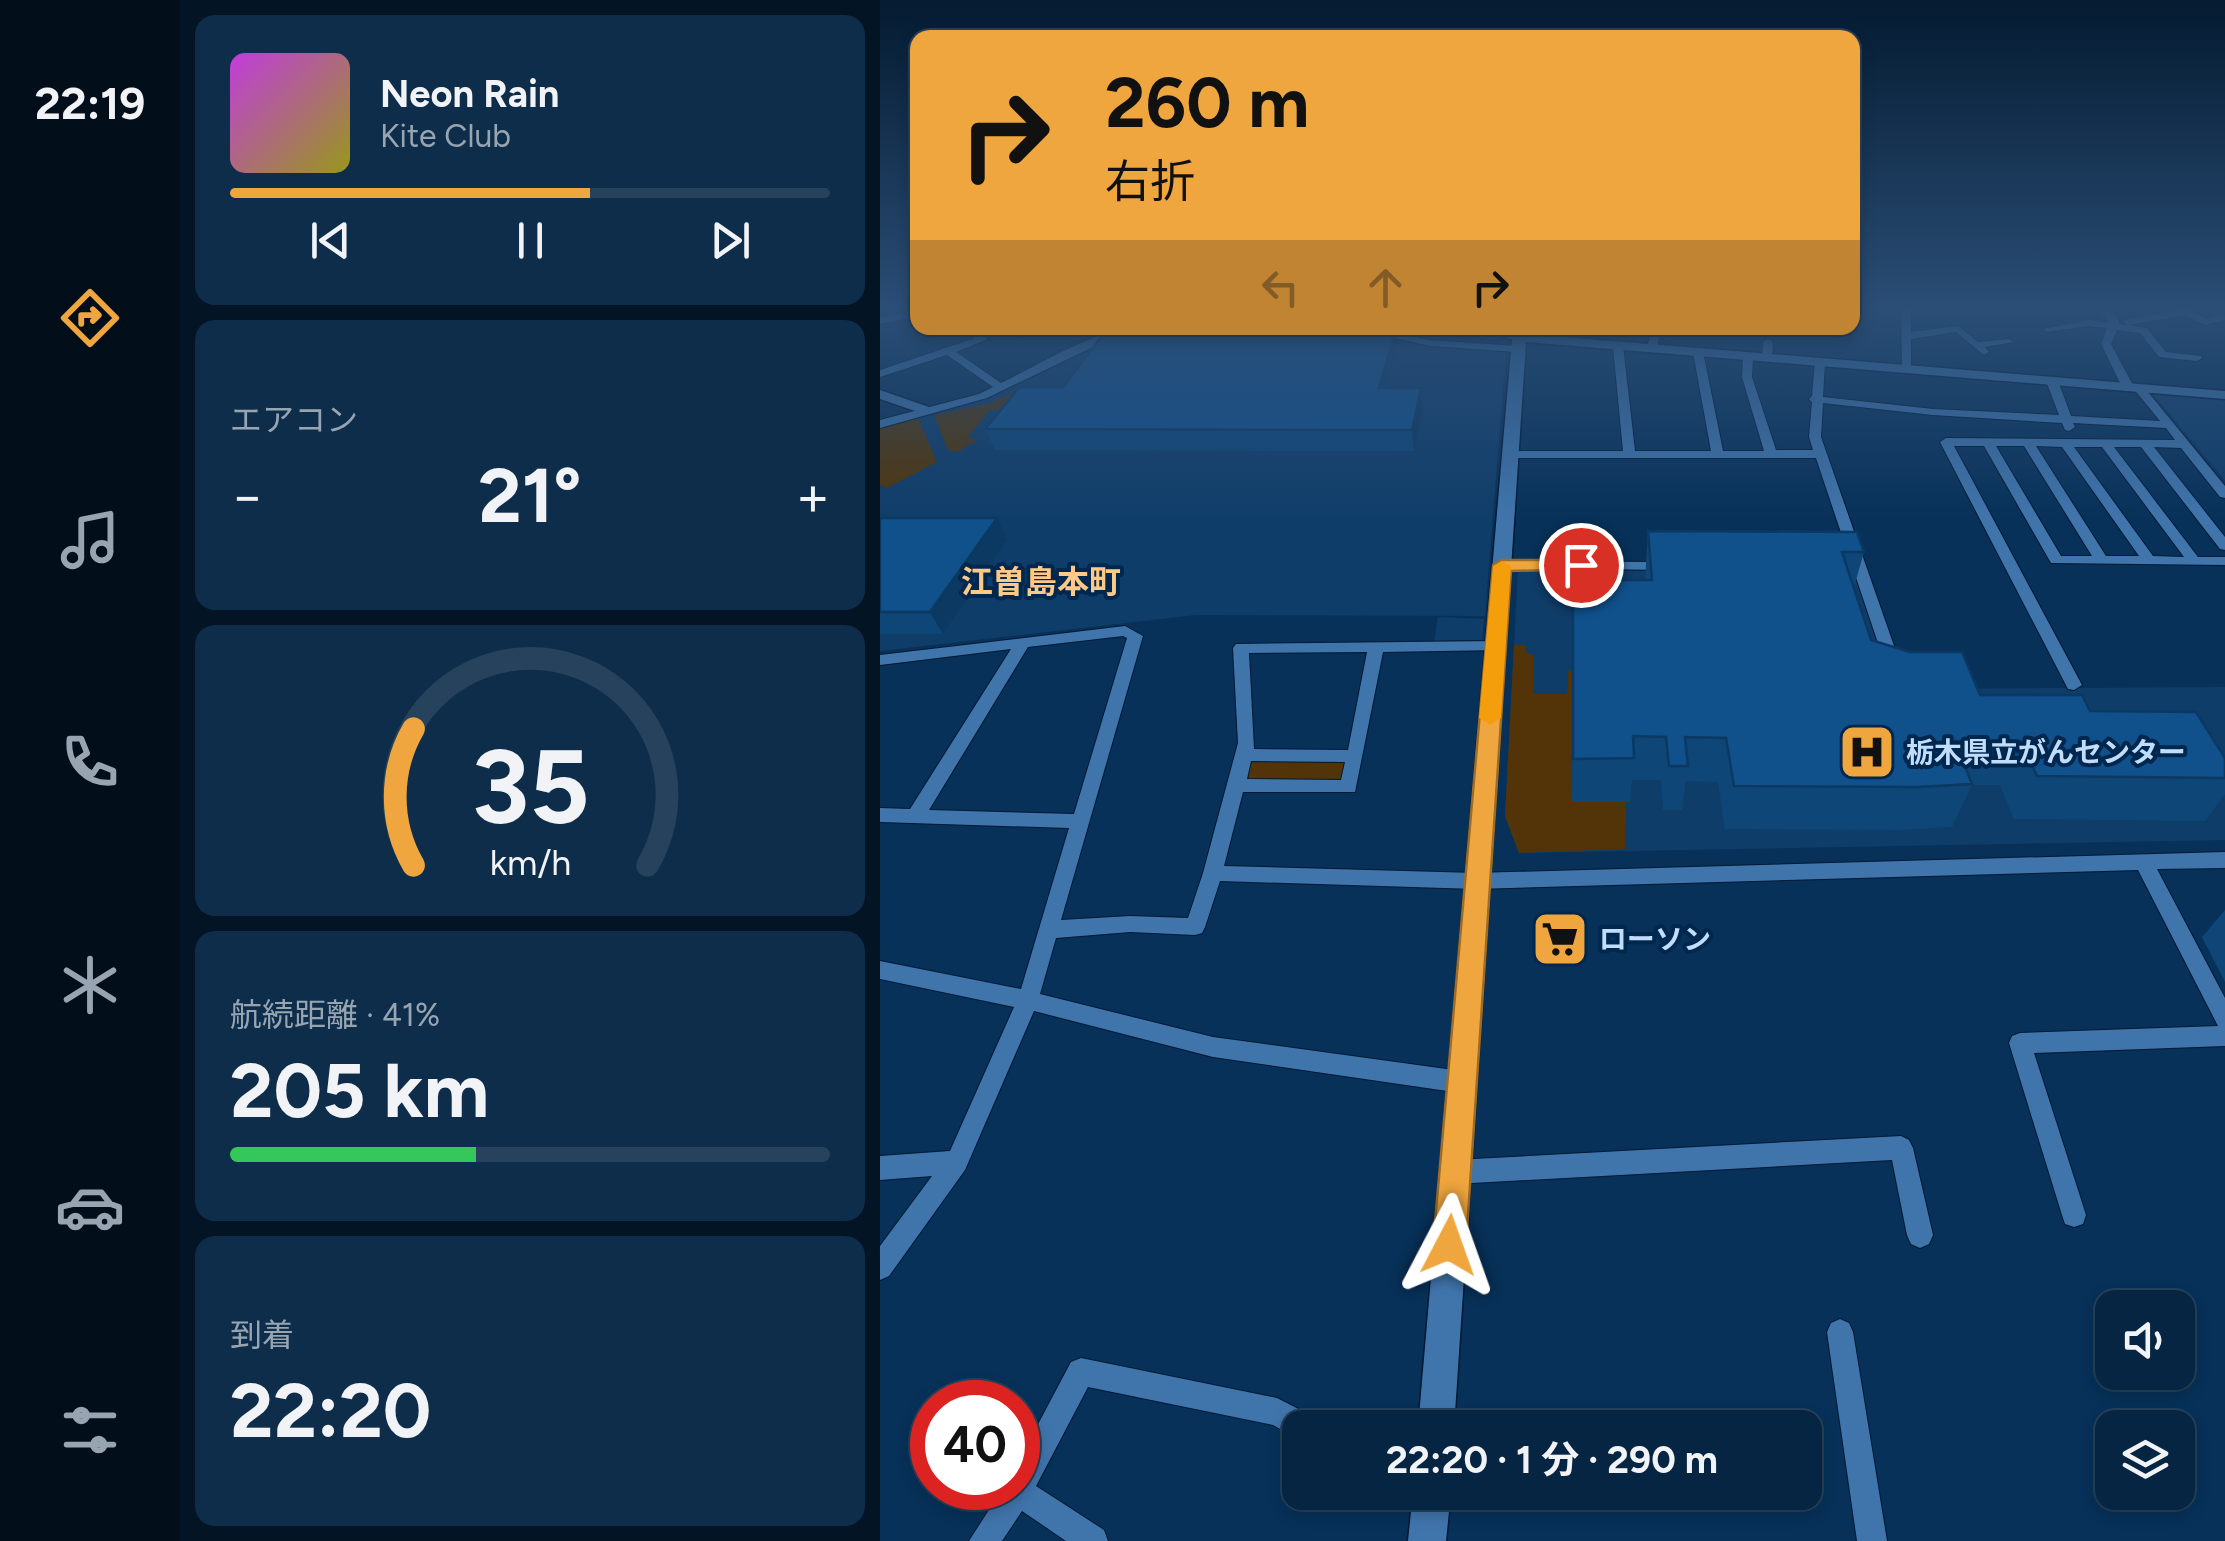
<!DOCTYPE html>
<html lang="ja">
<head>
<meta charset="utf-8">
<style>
	:root { --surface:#052543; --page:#0e2d4a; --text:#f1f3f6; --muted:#97a5b2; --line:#26425c; --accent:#f0a63f }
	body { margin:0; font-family:Figtree,"Noto Sans JP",sans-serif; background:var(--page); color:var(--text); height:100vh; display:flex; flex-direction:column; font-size:38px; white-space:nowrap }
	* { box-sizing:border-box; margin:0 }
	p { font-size:32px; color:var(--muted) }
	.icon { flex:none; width:55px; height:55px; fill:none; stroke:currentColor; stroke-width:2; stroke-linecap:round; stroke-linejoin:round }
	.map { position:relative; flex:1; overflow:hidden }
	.panel { display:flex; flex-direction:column; gap:15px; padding:15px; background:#031425; width:700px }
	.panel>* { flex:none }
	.top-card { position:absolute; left:30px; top:30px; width:950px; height:305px; border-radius:20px; box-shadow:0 5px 15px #0003,0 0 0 2px var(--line); background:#f0a63f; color:#111; overflow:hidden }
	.fabs { position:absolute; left:1215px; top:1290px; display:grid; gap:20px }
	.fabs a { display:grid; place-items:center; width:100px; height:100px; border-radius:20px; background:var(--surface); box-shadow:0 5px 15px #0003,0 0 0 2px var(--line); font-size:50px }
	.speed { position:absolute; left:30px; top:1380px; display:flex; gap:20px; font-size:50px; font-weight:700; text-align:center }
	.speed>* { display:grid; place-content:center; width:130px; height:130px; border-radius:50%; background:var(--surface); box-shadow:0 5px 15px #0003,0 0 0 2px var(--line); line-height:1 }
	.speed .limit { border:15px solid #d22; background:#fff; color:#111 }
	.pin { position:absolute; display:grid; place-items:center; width:85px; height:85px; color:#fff; margin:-42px; border:5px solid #fff; border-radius:50%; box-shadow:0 2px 10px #0007 }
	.me { position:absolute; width:110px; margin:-55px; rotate:4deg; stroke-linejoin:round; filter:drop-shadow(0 0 8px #0008) }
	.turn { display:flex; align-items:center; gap:35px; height:210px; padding:0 30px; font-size:45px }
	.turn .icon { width:130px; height:130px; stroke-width:2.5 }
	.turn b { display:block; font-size:70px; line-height:85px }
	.lanes { display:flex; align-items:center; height:95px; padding:0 30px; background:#0003; justify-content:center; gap:50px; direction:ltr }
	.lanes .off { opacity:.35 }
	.big { font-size:75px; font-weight:700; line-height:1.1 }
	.panel .card { flex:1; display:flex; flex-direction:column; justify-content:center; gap:15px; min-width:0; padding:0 35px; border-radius:20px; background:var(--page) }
	.panel .dial { align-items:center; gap:0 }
	.dial svg { height:260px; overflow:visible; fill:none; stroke:var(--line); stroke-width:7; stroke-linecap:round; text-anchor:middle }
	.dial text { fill:var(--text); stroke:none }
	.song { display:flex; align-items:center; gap:30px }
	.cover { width:120px; height:120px; border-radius:15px; background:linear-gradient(135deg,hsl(290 70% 55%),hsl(60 70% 35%)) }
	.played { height:10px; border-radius:5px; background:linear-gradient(90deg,var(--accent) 60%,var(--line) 60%) }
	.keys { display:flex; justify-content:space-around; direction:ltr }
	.heat { display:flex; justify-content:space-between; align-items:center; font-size:55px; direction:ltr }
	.charge { height:15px; border-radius:8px; background:linear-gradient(90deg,#34c759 41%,var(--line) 0) }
	.trip { position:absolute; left:402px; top:1410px; width:540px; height:100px; border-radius:20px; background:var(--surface); box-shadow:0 5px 15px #0003,0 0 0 2px var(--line); font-weight:700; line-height:100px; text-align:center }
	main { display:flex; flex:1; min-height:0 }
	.dock { display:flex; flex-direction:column; width:180px; justify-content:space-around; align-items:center; background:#020f1b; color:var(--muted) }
	.dock .icon { width:70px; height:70px }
	.dock .selected { color:var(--accent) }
	.dock b { font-size:45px; color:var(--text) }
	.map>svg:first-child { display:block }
	.built { fill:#0f3d69 }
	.green { fill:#523408 }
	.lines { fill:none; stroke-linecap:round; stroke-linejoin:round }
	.minor-casing { stroke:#001934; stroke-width:2 }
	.tertiary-casing { stroke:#001934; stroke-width:3 }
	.minor { fill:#4075ac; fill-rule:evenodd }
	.tertiary { fill:#4075ac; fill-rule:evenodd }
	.wall { fill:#0e4678 }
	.shaded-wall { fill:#0b3962 }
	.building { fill:#10518c; stroke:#0b3962; stroke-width:2.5 }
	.route { fill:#f0a63f; stroke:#9c6c29; stroke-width:2.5 }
	.slow { fill:#f59e0b }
	.labels { text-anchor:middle; stroke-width:8; stroke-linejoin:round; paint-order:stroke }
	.poi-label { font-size:28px; font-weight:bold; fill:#c1ddfc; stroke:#00274d; text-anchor:start }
	.quarter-label { font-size:32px; font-weight:bold; fill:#fdc989; stroke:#00274d }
</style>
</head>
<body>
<main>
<nav class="dock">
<b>22:19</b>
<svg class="icon selected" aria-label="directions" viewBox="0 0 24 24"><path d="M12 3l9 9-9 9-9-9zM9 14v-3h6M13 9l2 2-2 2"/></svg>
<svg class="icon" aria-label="music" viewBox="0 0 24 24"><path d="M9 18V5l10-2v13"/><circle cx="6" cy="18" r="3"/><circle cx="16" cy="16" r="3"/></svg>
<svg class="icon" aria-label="phone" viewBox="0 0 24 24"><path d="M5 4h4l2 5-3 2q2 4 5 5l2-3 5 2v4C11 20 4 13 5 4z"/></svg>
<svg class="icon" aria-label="climate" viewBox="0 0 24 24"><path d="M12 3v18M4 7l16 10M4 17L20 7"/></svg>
<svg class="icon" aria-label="car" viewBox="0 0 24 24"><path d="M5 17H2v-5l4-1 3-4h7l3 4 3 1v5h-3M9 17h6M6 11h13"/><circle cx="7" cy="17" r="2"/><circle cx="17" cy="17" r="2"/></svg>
<svg class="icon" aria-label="filters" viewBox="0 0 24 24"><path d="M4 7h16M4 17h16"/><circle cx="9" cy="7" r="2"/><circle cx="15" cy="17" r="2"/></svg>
</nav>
<section class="panel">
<div class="card">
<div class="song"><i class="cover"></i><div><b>Neon Rain</b><p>Kite Club</p></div></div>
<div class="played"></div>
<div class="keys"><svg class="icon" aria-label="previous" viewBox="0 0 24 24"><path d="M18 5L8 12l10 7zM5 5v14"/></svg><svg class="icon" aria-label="pause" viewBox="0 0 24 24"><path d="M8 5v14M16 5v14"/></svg><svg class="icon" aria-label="next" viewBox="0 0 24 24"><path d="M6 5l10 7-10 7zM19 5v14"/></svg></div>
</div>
<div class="card"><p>エアコン</p>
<div class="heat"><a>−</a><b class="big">21°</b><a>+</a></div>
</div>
<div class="card dial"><svg viewBox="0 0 100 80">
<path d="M14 69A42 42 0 1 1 86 69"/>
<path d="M14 69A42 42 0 0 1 14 27" stroke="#f0a63f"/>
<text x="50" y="56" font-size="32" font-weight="700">35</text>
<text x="50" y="72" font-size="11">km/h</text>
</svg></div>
<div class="card"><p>航続距離 · 41%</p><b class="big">205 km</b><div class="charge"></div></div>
<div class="card"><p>到着</p><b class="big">22:20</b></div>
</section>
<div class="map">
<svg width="1345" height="1541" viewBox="0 0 1345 1541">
	<rect width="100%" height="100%" fill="#073159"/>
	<path class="built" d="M254 328H583L627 339 605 616 316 615 0 651V428L106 398Z
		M1273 394 1345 399V481Z
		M638 569 974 572 1017 689 1345 687V840L639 853 625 816Z
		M558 617 604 619 602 640 554 641Z"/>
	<path class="green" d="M132 393H150L127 401 121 410H110L87 438 98 439 78 452 68 450 54 415 110 403Z
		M30 417 38 418 57 462 7 488 0 485V428Z
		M634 645H645L647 653 653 655V694H687L688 671H692V802H746L745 849 639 853 625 816Z
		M376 759 464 760 470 763 467 777 460 781 370 779 365 777 370 762Z"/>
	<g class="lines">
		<g class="minor-casing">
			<path id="minor" d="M1021 307H1031V332L1078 326 1098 342 1129 339 1134 342 1105 347 1109 352 1104 355 1076 332 1031 339V369L1022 371Z
				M1216 307H1226L1239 319V324L1248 325 1243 322 1244 320 1297 311 1292 307H1304L1326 319 1345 314V320L1325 325 1305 315 1248 325 1267 328 1286 352 1321 356 1322 358 1317 361 1279 357 1260 333 1237 330 1231 344 1254 387 1248 390 1242 387 1221 344 1227 328 1209 326 1168 332 1163 329 1209 320 1229 323Z
				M38 310V316L0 324V318Z
				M80 328H91L108 339 76 352 121 383C159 365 222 325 263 328L234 337 107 398 0 428V420L99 394 113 387 67 355 0 377V370L95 338Z
				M472 328H489L550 340 637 346 642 349 637 352 550 346Z
				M771 328H781L777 348 772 351 767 348Z
				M888 339 893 342 892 358 887 361 882 358 883 342Z
				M738 343 743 346 755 451H831L813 352 818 349 823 352 843 451H884L862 377 863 356 868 353 873 356 872 377 896 450H933L929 437 932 402 929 399 932 396 935 362 940 359 945 362 943 397 1053 409 1179 415 1166 381 1172 378 1178 381 1191 416 1280 421 1253 388 1263 386 1345 486V498L1340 497 1301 448 1274 447 1345 537V550L1340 549 1261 447H1234L1318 557H1345V565L1171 563 1104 446H1074L1202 685 1194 690 1188 689 1060 442 1066 438 1295 440 1286 428 1193 423 1195 427 1189 431 1185 430 1182 423 1053 415 943 403 941 437 1020 663 1018 667H1006L936 458H627V452L631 451H743L733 346ZM1116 446H1144L1212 556H1181ZM1156 446 1182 447 1259 556H1226ZM1194 447H1222L1304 557 1273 556Z
				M622 561 787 562 794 566 787 570 617 568V562Z
				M245 626 263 636 181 920 250 916 308 918 323 873 358 743 353 648 356 644 616 641 624 646 621 650 503 652 475 792H363L344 866 596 873 1345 852V868L1277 869 1345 998V1046L1154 1053 1206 1215 1203 1224 1194 1227 1185 1224 1182 1215 1129 1043 1132 1036 1140 1033 1338 1026 1258 870 596 889 340 881 325 927 322 933 315 935 250 932 176 938 160 994 333 1037 581 1071 589 1074 592 1082 589 1090 581 1093 333 1057 154 1011 85 1170 9 1276 0 1280V1246L52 1176 0 1180V1156L70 1151 134 1007 0 979V961L141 989 189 828 0 822V808L30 809 131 649 0 665V655ZM243 636 247 638 194 814 49 810 148 647ZM487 652 468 750 374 749 369 653ZM371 761 465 762 461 780 367 779Z
				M1021 1136 1029 1140 1033 1148 1053 1235 1049 1244 1040 1248 1031 1244 1027 1235 1012 1160 574 1184 565 1181 562 1172 565 1163 574 1160Z
				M960 1319 969 1323 973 1332 1007 1541H977L947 1332 951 1323Z
				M201 1358 397 1398 436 1418 440 1428H420V1440L393 1425 208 1387 156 1486 224 1530 228 1541H186L142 1511 122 1541H89L123 1488H138V1462L191 1362Z"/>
		</g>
		<g class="tertiary-casing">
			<path id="tertiary" d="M592 328 633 332 634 328H646V334L1345 391V399L646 342 574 1428H538L632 339Z
				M0 390 49 407 51 410 44 414 0 399Z
				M533 1492H571L566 1541H528Z"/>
		</g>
		<use href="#minor" class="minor"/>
		<use href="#tertiary" class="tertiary"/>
	</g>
	<path class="wall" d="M516 328 518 347 507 388 543 408 534 451 115 450 105 429 183 387Z
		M0 518 127 540 63 634H0Z
		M768 531 984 552 974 587 991 640 1100 695 1210 711 1345 758V794L1325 821 1134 819 1120 785H1092L1072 827 1020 830 845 829 838 782 806 781 802 810H783L781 780H752L750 802H692L693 599H719L720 580H765Z
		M1345 910V982L1322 937Z"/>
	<path class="shaded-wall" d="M516 328 518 347 501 408 499 388Z
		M541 388 543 408 534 451 532 430Z
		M117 518 127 540 63 634 50 612Z"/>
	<path class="building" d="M228 328H516L499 388H541L532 430 105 429 140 387H183Z
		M0 518H117L50 612H0Z
		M768 531 977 532 984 552H962L991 640 1030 652H1082L1100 695H1202L1210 711 1316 712 1345 758V778L1157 776 1141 741H1075L1092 784 1038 787 854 786 846 738 805 737 808 766H789L786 737 753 736 754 758 693 759V599H721L720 580H772Z"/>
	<linearGradient id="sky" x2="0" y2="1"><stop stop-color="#041b31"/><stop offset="0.59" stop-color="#2b4e76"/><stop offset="1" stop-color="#2b4e76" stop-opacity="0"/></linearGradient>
	<rect width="1345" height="522" fill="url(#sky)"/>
	<path class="route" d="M701 560 710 565 708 569 631 571 586 1245 581 1257 569 1261 558 1257 553 1245 613 565 622 560Z"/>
	<path class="slow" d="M622 561 631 566 621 718 610 725 599 718 613 566Z"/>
	<defs>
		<g id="hospital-square" transform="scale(2.875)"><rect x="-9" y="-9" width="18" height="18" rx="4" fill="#f0a63f" stroke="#00274d"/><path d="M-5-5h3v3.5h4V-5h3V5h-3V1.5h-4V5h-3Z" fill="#111"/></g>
		<g id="supermarket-square" transform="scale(2.875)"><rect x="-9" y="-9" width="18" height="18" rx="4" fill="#f0a63f" stroke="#00274d"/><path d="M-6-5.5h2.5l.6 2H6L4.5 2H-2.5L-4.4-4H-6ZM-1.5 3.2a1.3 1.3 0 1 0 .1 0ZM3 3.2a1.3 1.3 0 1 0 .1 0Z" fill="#111"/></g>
	</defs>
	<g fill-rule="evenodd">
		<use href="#hospital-square" x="987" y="752"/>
		<use href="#supermarket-square" x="680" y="939"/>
	</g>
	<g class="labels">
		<g class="poi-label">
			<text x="1026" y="762">栃木県立がんセンター</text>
			<text x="719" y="949">ローソン</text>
		</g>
		<g class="quarter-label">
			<text x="161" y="593">江曽島本町</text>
		</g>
	</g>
</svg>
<div class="fabs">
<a><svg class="icon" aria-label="sound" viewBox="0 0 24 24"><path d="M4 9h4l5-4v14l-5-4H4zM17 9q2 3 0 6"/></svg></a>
<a><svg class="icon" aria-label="layers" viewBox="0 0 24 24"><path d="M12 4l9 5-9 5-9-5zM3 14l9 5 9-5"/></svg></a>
</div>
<div class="speed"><div class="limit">40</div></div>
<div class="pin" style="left:701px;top:565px;background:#d93025"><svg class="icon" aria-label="arrive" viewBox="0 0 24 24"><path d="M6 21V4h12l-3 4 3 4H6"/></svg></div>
<svg class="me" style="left:569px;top:1245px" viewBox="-20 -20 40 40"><path d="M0-17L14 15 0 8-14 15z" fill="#f0a63f" stroke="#fff" stroke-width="4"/></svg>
<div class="trip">22:20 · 1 分 · 290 m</div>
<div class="top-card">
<div class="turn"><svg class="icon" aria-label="right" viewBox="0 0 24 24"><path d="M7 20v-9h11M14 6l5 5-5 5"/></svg><div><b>260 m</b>右折</div></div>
<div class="lanes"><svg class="icon off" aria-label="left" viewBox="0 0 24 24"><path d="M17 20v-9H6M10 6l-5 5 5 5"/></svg><svg class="icon off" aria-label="ahead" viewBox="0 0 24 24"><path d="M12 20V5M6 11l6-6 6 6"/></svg><svg class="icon" aria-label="right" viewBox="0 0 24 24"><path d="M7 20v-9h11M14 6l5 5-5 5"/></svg></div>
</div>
</div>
</main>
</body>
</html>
